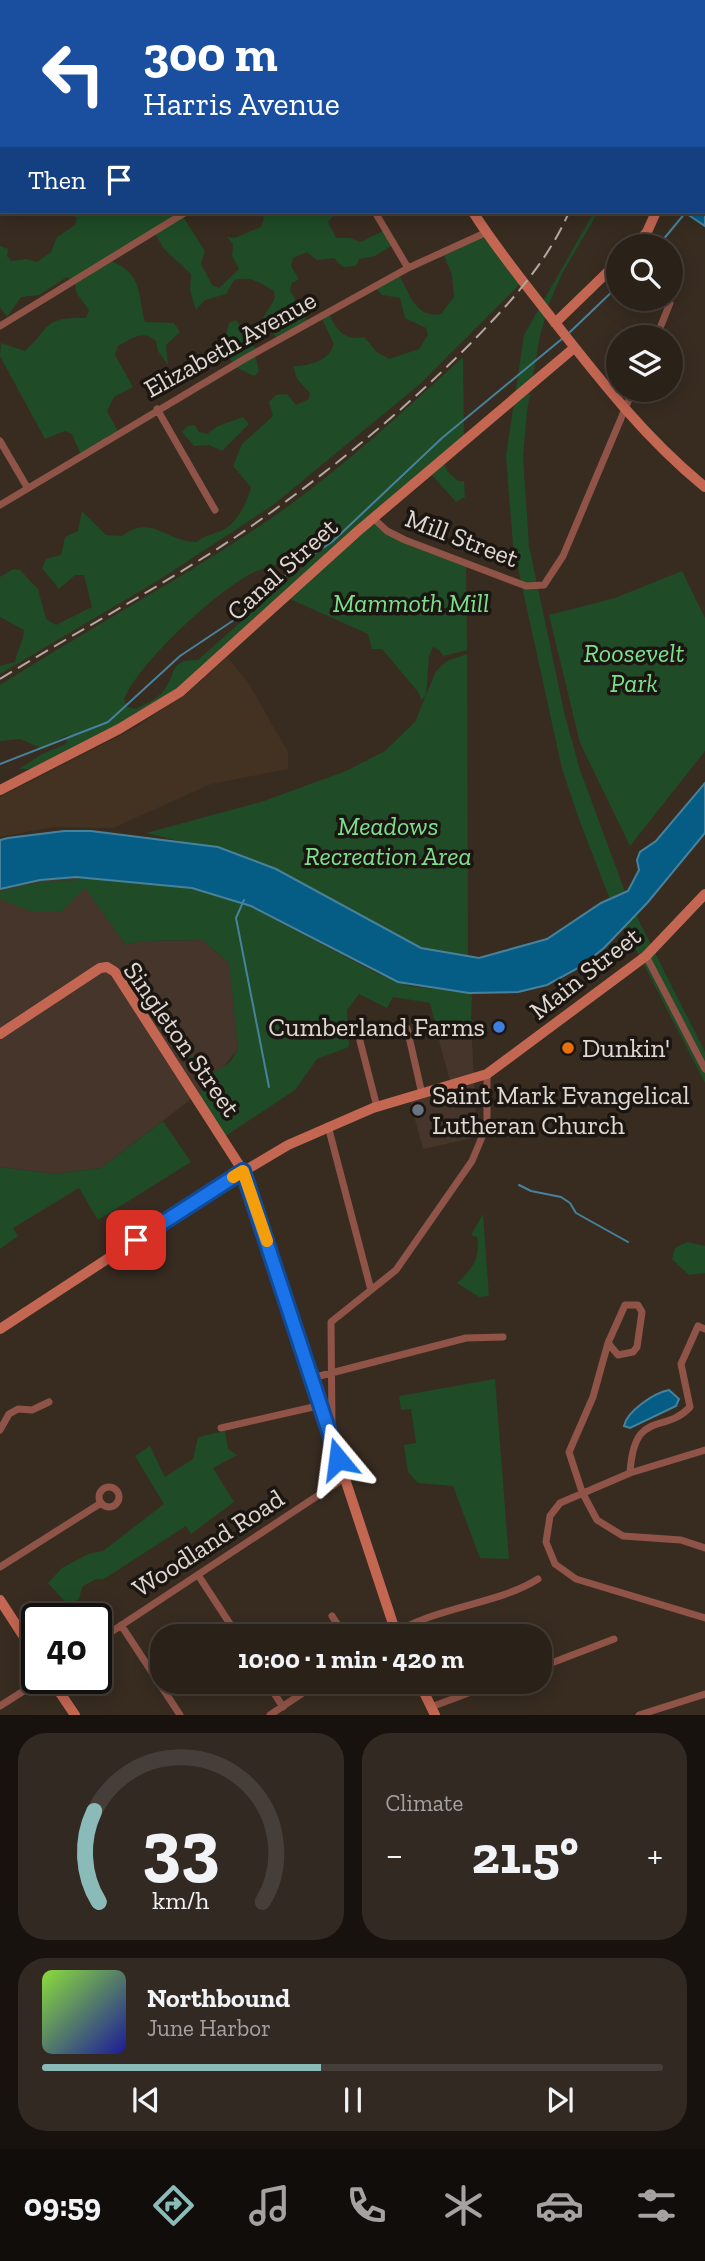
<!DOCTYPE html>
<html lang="en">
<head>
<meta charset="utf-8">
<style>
	:root { --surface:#2a2119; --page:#322922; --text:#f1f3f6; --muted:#a5a3a2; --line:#463e38; --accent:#8bbbb9 }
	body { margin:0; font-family:"Zilla Slab",serif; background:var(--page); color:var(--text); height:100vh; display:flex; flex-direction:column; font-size:26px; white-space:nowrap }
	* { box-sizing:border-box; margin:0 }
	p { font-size:23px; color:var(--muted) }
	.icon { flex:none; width:38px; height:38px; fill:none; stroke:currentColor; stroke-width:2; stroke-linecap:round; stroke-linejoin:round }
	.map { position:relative; height:1715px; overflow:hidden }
	.drawer { display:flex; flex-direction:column; gap:18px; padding:18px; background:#17120e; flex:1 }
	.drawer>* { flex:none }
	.hud { position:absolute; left:0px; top:0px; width:705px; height:214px; box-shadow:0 4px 18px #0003,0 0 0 2px var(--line); background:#1a4fa0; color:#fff; overflow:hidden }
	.controls { position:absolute; left:606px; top:234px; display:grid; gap:14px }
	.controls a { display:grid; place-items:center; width:77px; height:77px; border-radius:50%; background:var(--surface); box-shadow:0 4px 18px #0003,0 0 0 2px var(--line); font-size:35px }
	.speed { position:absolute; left:21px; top:1603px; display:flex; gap:14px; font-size:35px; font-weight:700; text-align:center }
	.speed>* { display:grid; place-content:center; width:91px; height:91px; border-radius:50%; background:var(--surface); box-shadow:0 4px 18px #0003,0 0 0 2px var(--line); line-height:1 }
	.speed .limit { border:4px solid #111; border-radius:10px; background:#fff; color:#111 }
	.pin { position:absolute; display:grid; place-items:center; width:60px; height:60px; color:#fff; margin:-30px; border-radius:14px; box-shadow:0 4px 10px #0006 }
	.me { position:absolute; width:77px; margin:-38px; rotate:344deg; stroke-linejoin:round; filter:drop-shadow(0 0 5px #0008) }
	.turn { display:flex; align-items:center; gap:24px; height:147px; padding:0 28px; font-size:32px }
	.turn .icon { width:91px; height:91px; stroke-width:2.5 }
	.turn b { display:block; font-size:49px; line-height:60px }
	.then { display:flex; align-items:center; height:66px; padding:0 28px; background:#0003; gap:14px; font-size:26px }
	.big { font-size:52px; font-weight:700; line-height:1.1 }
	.drawer .card { flex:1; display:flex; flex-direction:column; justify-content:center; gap:10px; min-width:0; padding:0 24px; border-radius:28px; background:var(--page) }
	.drawer .dial { align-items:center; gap:0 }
	.dial svg { height:182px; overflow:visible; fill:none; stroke:var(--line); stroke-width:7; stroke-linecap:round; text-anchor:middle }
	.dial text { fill:var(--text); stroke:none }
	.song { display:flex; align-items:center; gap:21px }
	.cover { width:84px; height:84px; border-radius:10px; background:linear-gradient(135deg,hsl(90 70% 55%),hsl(240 70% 35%)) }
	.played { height:7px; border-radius:4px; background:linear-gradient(90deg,var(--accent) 45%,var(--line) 45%) }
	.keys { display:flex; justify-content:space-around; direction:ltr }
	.heat { display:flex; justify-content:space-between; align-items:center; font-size:38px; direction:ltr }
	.drawer .tiles { flex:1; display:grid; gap:18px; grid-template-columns:1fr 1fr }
	.card:last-child { grid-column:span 2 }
	.trip { position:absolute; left:150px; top:1624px; width:402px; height:70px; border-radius:28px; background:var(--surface); box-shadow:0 4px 18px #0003,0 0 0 2px var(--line); font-weight:700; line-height:70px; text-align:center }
	.tabs { display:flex; height:112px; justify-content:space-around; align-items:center; background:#110d0a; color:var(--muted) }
	.tabs .icon { width:49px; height:49px }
	.tabs .selected { color:var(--accent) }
	.tabs b { font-size:32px; color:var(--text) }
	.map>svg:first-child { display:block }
	.commercial { fill:#46352b }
	.built { fill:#433222 }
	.green { fill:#1f4b27; fill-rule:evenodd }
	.water { fill:#055d85; stroke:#47829c; stroke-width:2 }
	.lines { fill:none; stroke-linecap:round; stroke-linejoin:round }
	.stream { stroke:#47829c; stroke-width:2 }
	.street { stroke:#8f5447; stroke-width:7 }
	.secondary { stroke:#c46752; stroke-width:10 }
	.rail { stroke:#b2a9a1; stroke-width:2; stroke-dasharray:14 7; stroke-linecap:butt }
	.route-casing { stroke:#114b97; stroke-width:18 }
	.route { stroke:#1a73e8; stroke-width:12 }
	.slow { stroke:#f59e0b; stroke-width:12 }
	.shop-dot { fill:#3f7fe0; stroke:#1b1611; stroke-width:2.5 }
	.food-dot { fill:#e8710a; stroke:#1b1611; stroke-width:2.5 }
	.worship-dot { fill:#6b7280; stroke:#1b1611; stroke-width:2.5 }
	.labels { text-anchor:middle; stroke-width:7; stroke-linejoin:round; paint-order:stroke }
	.street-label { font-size:26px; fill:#e0d8d1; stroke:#1b1611 }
	.park-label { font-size:26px; font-style:italic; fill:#7ce18d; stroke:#1b1611 }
	.poi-label { font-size:26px; fill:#e0d8d1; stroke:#1b1611; text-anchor:start }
</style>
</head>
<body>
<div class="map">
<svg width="705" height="1715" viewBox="0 0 705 1715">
	<rect width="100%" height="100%" fill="#382c21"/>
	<path class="commercial" d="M76 877 94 898 126 945 141 941 202 940 230 964 238 1049 207 1087 101 1168 54 1174 0 1167V889L40 880Z
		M471 1023 477 1137 423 1149 409 1097 451 1085 438 1036Z"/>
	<path class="built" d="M227 657 247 681 288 752V769L211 784 113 828 53 827 0 837V797L133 729 188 692Z"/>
	<path class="green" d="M2 45V182L0 183V46Z
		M66 212H186L182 215 205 251 201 264 212 285 219 288 239 269 232 256 233 244 227 237 235 238 261 227 264 218 260 212H336L328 222 336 238H350L361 242 385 230 394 244 375 256 359 259 356 266 343 267 334 258 317 260 307 252 293 258 291 266 299 279 292 283 290 290 308 323 278 340 263 318 275 298 274 291C260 282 250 276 234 280L226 294 205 300 196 310 190 290 191 274 164 249 154 232 108 260C143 273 137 290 145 322L174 323 180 332 166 345 168 365 158 351 156 341C142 329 133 338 118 346L115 355 133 387 114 397 107 411 119 433 82 457 72 434 65 431 45 439 0 356 1 343 25 351C52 326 42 317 86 318L89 310 77 294 74 281 67 277 39 295 21 297 7 317 0 307V246L8 249 7 256 11 261 26 259 37 262 51 252 57 237 75 225 77 218Z
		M594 212H598L563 272 549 303 540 336 527 411 523 457 529 546 565 716 580 770 627 897 705 1052V1083L609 897 579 819 562 769 513 545 506 456 524 335Z
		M483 232 524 280 420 384 273 505 159 580 0 674V666L15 662C17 650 24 641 24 630L0 617V577L13 569 20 570 38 589 46 619 56 625 92 607 84 575H75L59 589 42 568 46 559 61 555 65 537 78 531 82 511 106 535 122 536C152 513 167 543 197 542 206 534 213 535 223 530 237 523 248 501 251 487L233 466 242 444 273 416 269 402 276 395 287 394 296 405 309 399 310 393 297 379 293 366C310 366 329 361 334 344L322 319 329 314C336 329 345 342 364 337L377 352 389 359 419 349 428 335 426 328 405 318 400 298 382 295 375 287 399 275C409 293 416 319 441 314L454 297 452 275 443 253Z
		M236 320 257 351 255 355 259 371 254 376 233 366 224 341 229 323Z
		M463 357 464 442 443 460 447 471 458 481H464L465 497 456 502 430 473 375 516 381 527 466 563 467 650 443 656 439 650 433 647 429 656 426 696 421 700 419 693 382 649H372L368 634 290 599 165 701 32 769H19L42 754 66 744 68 735 41 748 20 739 0 741V685C91 627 187 576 276 515 342 468 403 412 463 357ZM302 559 308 561 307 563 198 660C169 659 177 673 164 690 158 699 145 704 136 709L128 707 124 700C137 664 223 584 259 570 272 565 288 562 302 559Z
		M243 417 249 424 222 451 209 445 194 446 182 432 188 426 195 425 199 432 207 434 218 426Z
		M682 571 705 618V751L630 846 580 743 549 615 615 598Z
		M467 654 468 957 418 949 179 841 146 833 261 802 346 771 385 751 415 722 436 671 447 661Z
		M76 877 192 888 236 899 378 974 409 986 472 993 471 1023 438 1036 430 1003 393 997 387 1008 359 994 347 1010 349 1047 317 1059 295 1090 221 1139 193 1097 207 1087 188 1053 216 1072 230 1062 238 1049 229 963 202 940 141 941 126 945 85 888 62 911 32 912 0 899V892C25 884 52 879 78 881Z
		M163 1121 191 1162 98 1220 79 1188 13 1228 18 1236 0 1249V1167L54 1174 101 1168Z
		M483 1214 489 1296 479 1297 457 1283C472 1269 481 1258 477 1237L471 1235Z
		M687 1242 705 1246V1273L689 1275 672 1259 675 1248Z
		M495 1379 509 1559 480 1558 453 1486 418 1483 408 1472 404 1445 416 1443 411 1409 401 1410 399 1396Z
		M225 1431 228 1449 237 1455 213 1468 234 1502 191 1534 186 1526 104 1579H96L82 1587 79 1599 69 1606 48 1583 62 1568 88 1554 103 1551 164 1504 135 1456 150 1446 165 1477 193 1459 198 1437Z"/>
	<path class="water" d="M704 157 705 160V226L684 212H704Z
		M705 783V833L648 902 604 948 580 967 547 985 518 992 469 993 398 982 251 906 192 888 76 877 40 880 0 889V840L8 838 64 831H91L218 847 276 869 421 948 479 958 547 939 601 903 628 891 639 870 637 860 640 852 656 841Z
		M669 1390 679 1399 676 1406 630 1428 624 1426C627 1411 654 1393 669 1390Z"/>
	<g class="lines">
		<path class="stream" d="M657 247 686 212
			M570 332 618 286
			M0 764 108 722 180 656 240 616 297 565 332 542 442 438 563 338
			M244 900 236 918 269 1087
			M519 1185 531 1191 561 1197 570 1203 576 1213 628 1242"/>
		<path class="street" d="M6 0 7 2
			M136 0 137 2
			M375 212 408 268
			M0 326 186 212
			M656 338 670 303
			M157 409 215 510
			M0 441 27 487
			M0 505 246 358 408 268 487 232
			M373 518 387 531 405 540 526 586 544 585 563 556 633 390
			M646 956 705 1069
			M407 1028 422 1094
			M360 1041 377 1107
			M328 1126 371 1290
			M608 1343 625 1305H638L642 1312 637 1347 633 1352 618 1355 608 1343 593 1397 569 1452 582 1492 597 1520 623 1536 681 1540 705 1548
			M312 1378 466 1338 503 1337
			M332 1427 331 1322 396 1270 472 1161 487 1125V1074
			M221 1428 322 1405
			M0 1430 9 1414 18 1409 32 1410 49 1402
			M705 1450 630 1473 560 1503 550 1516 546 1542 555 1564 576 1579 705 1618
			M630 1473C634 1408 664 1435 690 1407L681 1364 698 1326 705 1329
			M99 1497a10 10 0 1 1 20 0a10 10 0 1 1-20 0Z
			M0 1567 101 1503
			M198 1575 238 1636
			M332 1616 345 1636
			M121 1625 180 1715
			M390 1636C435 1606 497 1605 538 1579
			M96 1642 343 1479
			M541 1667 614 1639
			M267 1682 283 1707
			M0 1706 44 1678
			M431 1707 498 1682
			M270 1715 319 1682
			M639 1715 705 1694"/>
		<path class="secondary" d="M350 0 351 2
			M704 148 705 147
			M473 212C497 250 526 285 553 320 600 380 646 439 705 487
			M634 247 647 232 656 212
			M555 323 618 262
			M0 790 119 729 180 692 358 531 574 348
			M0 1034 100 968 107 967 115 972 243 1171 397 1636
			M0 1329 219 1186 288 1145 373 1108 487 1074 646 956 705 894
			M0 1600 37 1657
			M50 1678 75 1715
			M419 1682 435 1715"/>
		<path class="rail" d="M621 2V0
			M0 679C78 631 160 587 237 536 318 481 402 413 471 343 509 304 547 263 569 212"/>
	</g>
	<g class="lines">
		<g class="route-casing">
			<path id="route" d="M136 1240 243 1171 338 1459"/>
		</g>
		<use href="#route" class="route"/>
		<path class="slow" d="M233 1177 243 1171 267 1241"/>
	</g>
	<circle class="shop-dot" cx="499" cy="1027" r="7"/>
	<circle class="food-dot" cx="568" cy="1048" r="7"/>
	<circle class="worship-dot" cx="418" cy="1110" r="7"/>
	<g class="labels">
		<g class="street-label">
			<text transform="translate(230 344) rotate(-29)" y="9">Elizabeth Avenue</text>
			<text transform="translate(462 538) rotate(21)" y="9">Mill Street</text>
			<text transform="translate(282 569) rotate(-42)" y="9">Canal Street</text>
			<text transform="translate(585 973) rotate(-38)" y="9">Main Street</text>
			<text transform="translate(182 1039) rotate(55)" y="9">Singleton Street</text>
			<text transform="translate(208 1543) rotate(-33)" y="9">Woodland Road</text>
		</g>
		<g class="park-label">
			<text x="411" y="612">Mammoth Mill</text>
			<text x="634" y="662">Roosevelt<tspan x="634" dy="30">Park</tspan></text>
			<text x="388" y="835">Meadows<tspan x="388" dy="30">Recreation Area</tspan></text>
		</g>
		<g class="poi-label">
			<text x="485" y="1036" text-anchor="end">Cumberland Farms</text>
			<text x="582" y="1057">Dunkin'</text>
			<text x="432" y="1104">Saint Mark Evangelical<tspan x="432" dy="30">Lutheran Church</tspan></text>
		</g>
	</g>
</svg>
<div class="controls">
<a><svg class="icon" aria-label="search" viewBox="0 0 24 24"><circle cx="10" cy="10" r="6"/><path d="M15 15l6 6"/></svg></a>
<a><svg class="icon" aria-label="layers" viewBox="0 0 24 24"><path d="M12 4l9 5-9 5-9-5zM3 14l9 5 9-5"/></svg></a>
</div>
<div class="speed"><div class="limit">40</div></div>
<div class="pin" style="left:136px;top:1240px;background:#d93025"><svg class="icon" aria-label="arrive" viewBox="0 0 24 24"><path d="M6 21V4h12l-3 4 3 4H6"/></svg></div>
<svg class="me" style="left:338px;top:1459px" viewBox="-20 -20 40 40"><path d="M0-17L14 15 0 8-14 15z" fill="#1a73e8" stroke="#fff" stroke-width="4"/></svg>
<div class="trip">10:00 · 1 min · 420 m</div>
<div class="hud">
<div class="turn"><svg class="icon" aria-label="left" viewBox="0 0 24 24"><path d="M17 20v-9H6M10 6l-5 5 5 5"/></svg><div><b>300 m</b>Harris Avenue</div></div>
<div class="then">Then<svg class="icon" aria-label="arrive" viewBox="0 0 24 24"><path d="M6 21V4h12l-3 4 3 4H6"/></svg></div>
</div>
</div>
<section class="drawer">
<div class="tiles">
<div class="card dial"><svg viewBox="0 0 100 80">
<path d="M14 69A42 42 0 1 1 86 69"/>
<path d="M14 69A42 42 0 0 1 12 29" stroke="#8bbbb9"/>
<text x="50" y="56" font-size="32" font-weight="700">33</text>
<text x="50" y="72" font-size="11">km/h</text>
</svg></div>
<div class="card"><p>Climate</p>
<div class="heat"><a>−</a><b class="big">21.5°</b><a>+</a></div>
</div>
<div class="card">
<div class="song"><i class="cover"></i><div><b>Northbound</b><p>June Harbor</p></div></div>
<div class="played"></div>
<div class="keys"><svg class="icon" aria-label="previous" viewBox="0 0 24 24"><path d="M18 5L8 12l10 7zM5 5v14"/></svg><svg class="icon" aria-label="pause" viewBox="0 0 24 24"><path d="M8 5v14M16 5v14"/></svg><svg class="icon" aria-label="next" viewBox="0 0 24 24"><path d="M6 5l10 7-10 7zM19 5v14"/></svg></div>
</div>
</div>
</section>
<nav class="tabs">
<b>09:59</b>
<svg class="icon selected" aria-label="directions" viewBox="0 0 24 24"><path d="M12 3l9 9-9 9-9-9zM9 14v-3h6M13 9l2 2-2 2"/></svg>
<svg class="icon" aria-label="music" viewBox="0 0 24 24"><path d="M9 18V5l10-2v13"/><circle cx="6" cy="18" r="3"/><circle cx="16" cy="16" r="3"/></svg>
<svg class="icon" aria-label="phone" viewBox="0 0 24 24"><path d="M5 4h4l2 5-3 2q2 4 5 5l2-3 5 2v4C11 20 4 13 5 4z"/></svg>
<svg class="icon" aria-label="climate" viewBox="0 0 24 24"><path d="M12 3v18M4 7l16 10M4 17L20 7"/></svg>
<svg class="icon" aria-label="car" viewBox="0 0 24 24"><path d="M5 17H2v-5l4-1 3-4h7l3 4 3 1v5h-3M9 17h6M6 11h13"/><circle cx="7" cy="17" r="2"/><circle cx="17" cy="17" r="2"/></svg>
<svg class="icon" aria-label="filters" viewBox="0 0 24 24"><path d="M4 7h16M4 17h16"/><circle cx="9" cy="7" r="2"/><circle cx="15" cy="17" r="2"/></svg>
</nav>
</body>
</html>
